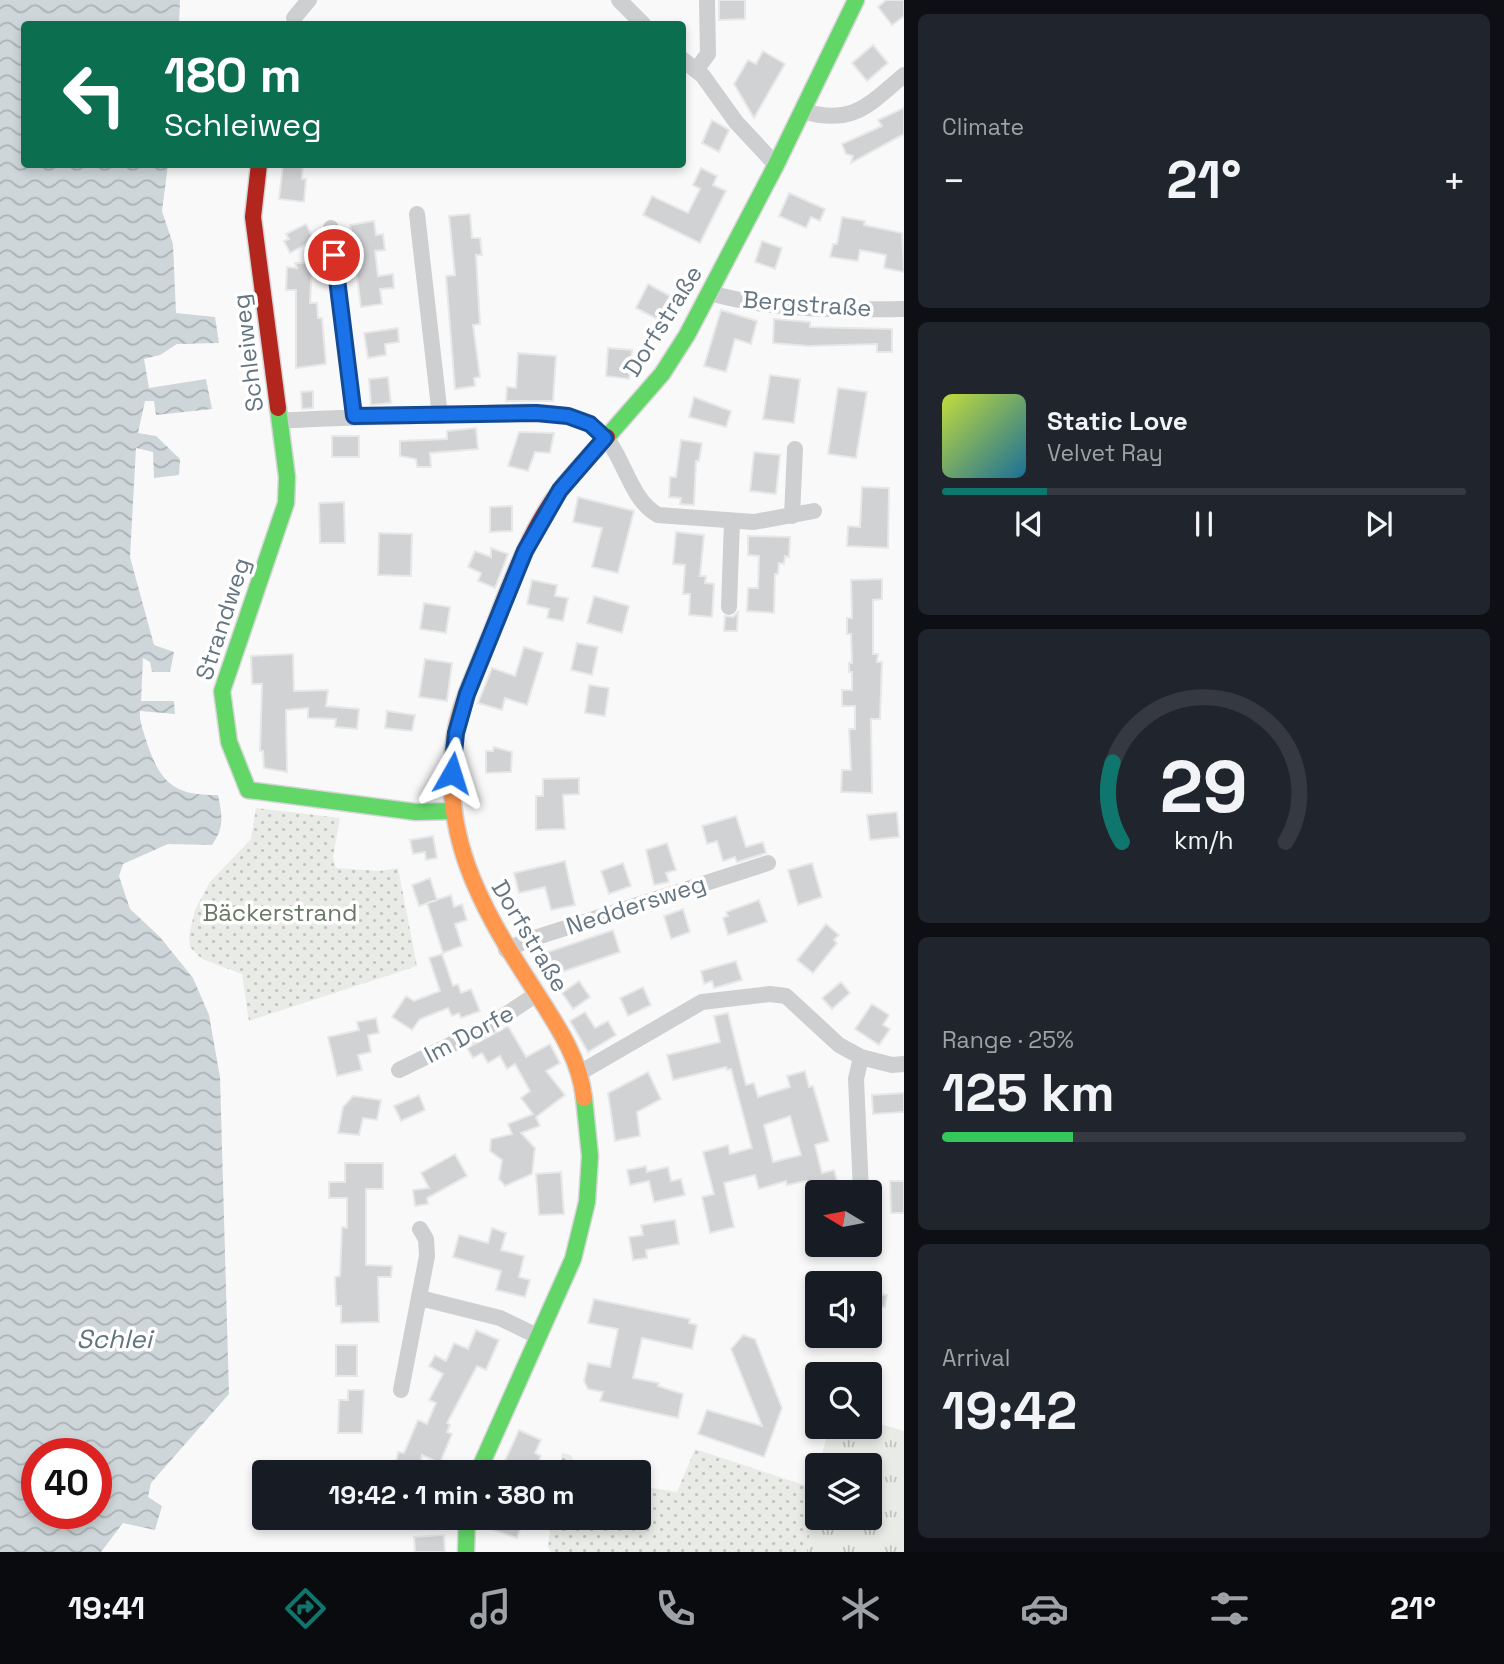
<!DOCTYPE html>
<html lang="en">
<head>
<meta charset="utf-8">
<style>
	:root { --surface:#171b24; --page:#20242c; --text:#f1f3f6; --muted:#9ea1a6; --line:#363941; --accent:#0f766e }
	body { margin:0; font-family:"Space Grotesk",sans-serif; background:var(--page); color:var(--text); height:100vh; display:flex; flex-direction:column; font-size:26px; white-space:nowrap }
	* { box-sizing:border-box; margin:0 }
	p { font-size:23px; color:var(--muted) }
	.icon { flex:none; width:38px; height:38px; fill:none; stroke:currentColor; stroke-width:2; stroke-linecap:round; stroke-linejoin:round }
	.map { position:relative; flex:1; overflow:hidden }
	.drawer { display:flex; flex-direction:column; gap:14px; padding:14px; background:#0d0f14; width:600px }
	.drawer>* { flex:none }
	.top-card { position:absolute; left:21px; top:21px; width:665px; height:147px; border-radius:7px; box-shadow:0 4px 10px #0003; background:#0b6e4f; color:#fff; overflow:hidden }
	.needle { width:46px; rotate:280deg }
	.buttons { position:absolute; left:805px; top:1180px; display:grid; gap:14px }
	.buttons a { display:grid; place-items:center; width:77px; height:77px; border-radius:7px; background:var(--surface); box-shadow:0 4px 10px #0003; font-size:35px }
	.speed { position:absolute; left:21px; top:1438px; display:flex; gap:14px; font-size:35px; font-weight:700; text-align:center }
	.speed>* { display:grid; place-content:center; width:91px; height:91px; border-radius:50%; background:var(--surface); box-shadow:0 4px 10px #0003; line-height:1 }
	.speed .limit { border:10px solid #d22; background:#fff; color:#111 }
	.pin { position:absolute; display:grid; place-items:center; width:60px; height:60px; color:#fff; margin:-30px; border:4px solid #fff; border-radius:50%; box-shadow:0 2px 7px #0007 }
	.me { position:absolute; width:77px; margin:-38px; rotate:6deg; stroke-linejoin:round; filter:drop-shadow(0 0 5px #0008) }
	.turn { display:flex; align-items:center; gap:24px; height:147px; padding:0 28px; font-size:32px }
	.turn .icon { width:91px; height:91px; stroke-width:2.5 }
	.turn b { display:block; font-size:49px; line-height:60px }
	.big { font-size:52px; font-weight:700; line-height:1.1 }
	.drawer .card { flex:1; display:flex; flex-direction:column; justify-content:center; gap:10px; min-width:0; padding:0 24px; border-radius:10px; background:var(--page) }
	.drawer .dial { align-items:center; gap:0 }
	.dial svg { height:182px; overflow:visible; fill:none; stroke:var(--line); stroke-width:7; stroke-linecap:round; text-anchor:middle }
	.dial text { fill:var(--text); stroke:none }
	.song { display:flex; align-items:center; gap:21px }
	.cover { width:84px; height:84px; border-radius:10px; background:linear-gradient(135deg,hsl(70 70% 55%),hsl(200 70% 35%)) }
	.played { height:7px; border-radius:4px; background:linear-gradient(90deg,var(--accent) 20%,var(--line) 20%) }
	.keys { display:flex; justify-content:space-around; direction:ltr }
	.heat { display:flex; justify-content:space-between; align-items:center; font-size:38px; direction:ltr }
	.charge { height:10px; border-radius:5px; background:linear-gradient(90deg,#34c759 25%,var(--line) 0) }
	.trip { position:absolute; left:252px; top:1460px; width:399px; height:70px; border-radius:7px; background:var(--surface); box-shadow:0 4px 10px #0003; font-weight:700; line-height:70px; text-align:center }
	.tab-bar { display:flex; height:112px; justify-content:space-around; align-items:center; background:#090b0e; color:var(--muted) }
	.tab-bar .icon { width:49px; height:49px }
	.tab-bar .current { color:var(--accent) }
	.tab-bar b { font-size:32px; color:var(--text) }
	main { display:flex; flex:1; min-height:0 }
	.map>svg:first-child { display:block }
	.grass { fill:url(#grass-tufts) }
	.park { fill:url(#park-dots) }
	.water { fill:url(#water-waves); fill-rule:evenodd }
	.building { fill:#d0d2d3; stroke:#e8e8e8; stroke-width:2; fill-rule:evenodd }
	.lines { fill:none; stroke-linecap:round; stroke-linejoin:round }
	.fast-casing { stroke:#d5d6d7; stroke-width:19 }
	.slow-casing { stroke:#d5d6d7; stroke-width:19 }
	.jam-casing { stroke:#d5d6d7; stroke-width:19 }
	.street { stroke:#cecfd0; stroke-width:16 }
	.fast { stroke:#63d668; stroke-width:16 }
	.slow { stroke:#ff974d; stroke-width:16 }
	.jam { stroke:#b3261e; stroke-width:16 }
	.route-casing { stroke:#114b97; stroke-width:18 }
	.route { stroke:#1a73e8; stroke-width:12 }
	.labels { text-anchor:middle; stroke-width:7; stroke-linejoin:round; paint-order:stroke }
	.street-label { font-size:24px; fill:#657683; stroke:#fff }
	.park-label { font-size:24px; fill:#687a64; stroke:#fff }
	.water-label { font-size:26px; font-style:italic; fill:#60757c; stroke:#fff }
</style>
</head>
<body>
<main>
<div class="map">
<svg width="904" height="1552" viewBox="0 0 904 1552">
	<defs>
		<pattern id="grass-tufts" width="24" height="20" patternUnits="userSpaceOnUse" patternTransform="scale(1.75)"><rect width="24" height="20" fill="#e8ebe6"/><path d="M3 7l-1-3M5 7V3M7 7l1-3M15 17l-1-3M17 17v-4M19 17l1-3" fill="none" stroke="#c0c3c0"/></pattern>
		<pattern id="park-dots" width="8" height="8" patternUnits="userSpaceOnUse" patternTransform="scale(1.75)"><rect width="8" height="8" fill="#e8ebe6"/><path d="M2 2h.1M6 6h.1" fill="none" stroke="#c0c3c0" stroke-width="1.8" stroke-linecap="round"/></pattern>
		<pattern id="water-waves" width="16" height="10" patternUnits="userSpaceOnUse" patternTransform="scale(1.75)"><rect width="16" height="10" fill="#ced6d9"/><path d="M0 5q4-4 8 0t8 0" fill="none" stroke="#abb2b5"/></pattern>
	</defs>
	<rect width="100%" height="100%" fill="#f9f9f9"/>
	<path class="grass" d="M870 1421 904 1431V1552H808L813 1488 817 1472V1517H870V1465H819L830 1426H870Z"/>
	<path class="park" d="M256 808 340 818 333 857 336 868 380 871 398 868 417 966 249 1021 242 974 202 959 190 947 189 936 195 910 210 882 251 839Z
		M695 1449 813 1488 808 1552H551L548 1547 552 1517H639V1486L677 1492Z
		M562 1453 571 1455 578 1472H559Z"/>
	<path class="water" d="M0 0H180L179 24H24V164L168 165 162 211 173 244 176 313 215 317 219 343 177 344 160 355 144 359 149 388 206 379 212 409 156 415 154 401H145L138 433 156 436 180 459 179 475 154 478 153 452 136 448 130 557 154 645 174 652 170 672H152L150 662 143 658 141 701H174L175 714 140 711C139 722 144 732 147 743 160 782 174 796 218 795 222 815 225 827 212 845L168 844 123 864 119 876 130 909 160 937 193 978 209 1015 220 1077 229 1394 151 1483 148 1497 162 1506 155 1530 123 1523 101 1552H0ZM37 1454H96V1514H37Z
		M291 1461 319 1467 322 1472H277L283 1463Z"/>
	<path class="building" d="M719 0H745V19L719 20Z
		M886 0H904V16L892 25 878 7Z
		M873 45 888 63 867 81 852 63Z
		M763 51 785 64 754 118 734 84 748 60 756 64Z
		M904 108V134L851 163 853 156 846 154 842 144 882 126 878 120Z
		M712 120 729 130 719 152 702 143Z
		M283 164H303L302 179H306L304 202 279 199Z
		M701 168 717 176 713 185 726 191 700 243 643 215 652 196 688 213 700 189 693 185Z
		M789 193 825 209 820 221 811 217 806 228 779 216Z
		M470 214 472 238H480L482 255H476L480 324 473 325 480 377 474 378 475 386 455 389 446 276 455 275 449 216Z
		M842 217 865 221 864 225 902 233 904 272 884 268 886 255 860 250 858 261 830 257 833 244H837Z
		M374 221 376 235 383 234 385 250 375 251 378 276 393 274 394 288 380 289 382 304 361 307 350 225Z
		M306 224 314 240 290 253 284 241 289 239 286 234Z
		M762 241 782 248 775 269 755 262Z
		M295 263H312L310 303H317L318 318H322L326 364 296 368V290H286L287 267 297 268Z
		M648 284 670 296 657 319 636 308Z
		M721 310 757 321 751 344 735 339 726 372 704 366Z
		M774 319 810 322V327L892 329V352H877V344L808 346 773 343Z
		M398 328 399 342 385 344 386 355 368 358 364 333Z
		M608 348 632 350 629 379 606 376Z
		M518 353 556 356 553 401H506L507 387 516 388Z
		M770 375 800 379 794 423 763 419Z
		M388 377 391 403 371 405 369 379Z
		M838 388 867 392 856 458 828 454Z
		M313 391V408L302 409 301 392Z
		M694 397 731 411 726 427 689 417Z
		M476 428 478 449 430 453 431 467H417L416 459 400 456V441L447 439V431Z
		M519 432 554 433 550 453 535 452 528 471 508 466Z
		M332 436H359V457H332Z
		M681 440 702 443 699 461H696L694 505 680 504 681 498 669 497 670 477H676Z
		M754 452 780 455 776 494 750 491Z
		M862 487 889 488 888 548 847 546 848 526 860 527Z
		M578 497 634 511 618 573 592 567 602 528 573 522Z
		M344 502 345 543H320L319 503Z
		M512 506V531L490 532V507Z
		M676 532 704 535 700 576H706L705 583 714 584 712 617 689 615 690 594H683L685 565 673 564Z
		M379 533 412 534 411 576 378 575Z
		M748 536 790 537 789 557 785 556 784 564 779 563 778 574H775L774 613 747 611 748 588H758L759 556 748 555Z
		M491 548 508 554 495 588 478 581 481 573 468 567 475 551 491 557Z
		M882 579V599L873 600V654H878L877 662H882L880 719H871L872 793 841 792 842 770H851L849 729H855V706H842V690H852V672H849V663H852L851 634H847V618H852L851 580Z
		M532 580 557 585 555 596 568 598 563 621 547 618 549 609 527 604Z
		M594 596 629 606 622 633 587 623Z
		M424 603 450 607 446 633 420 629Z
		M738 612 737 631H724L725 616 733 617Z
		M577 643 598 647 592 675 571 670Z
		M524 647 543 653 527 705 505 698 502 710 478 703 492 668 515 676Z
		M293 654 294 691 328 690 326 706 359 709 357 729 335 727 336 719 308 718V708L286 710 287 772 264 768 263 751H260L262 684H252L251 656Z
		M425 659 452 663 447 701 419 697Z
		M589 685 609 688 605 716 585 713Z
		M387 711 415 715 412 731 385 728Z
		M494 747 512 752 511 772 486 773V751H493Z
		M579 778V794L563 795 565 829 536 830V796H543V779Z
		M897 812 899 837 870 840 867 815Z
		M736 816 746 847 763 842 766 853 737 862 735 857 723 861 717 841 707 844 702 826Z
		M433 836 437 858 426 860 425 852 413 854 410 840Z
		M667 843 676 870 666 873 669 882 654 885 646 850Z
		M565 861 575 905 551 910 545 887 519 893 514 873Z
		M623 863 631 886 609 894 601 871Z
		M812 863 822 897 798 905 788 870Z
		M430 878 437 900 419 906 412 885Z
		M451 895 454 907 462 904 467 920 455 924 462 946 443 953 427 903Z
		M759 900 767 922 728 935 723 918 728 916 726 912Z
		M683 909 690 932 671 939 664 916Z
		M826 924 839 935 834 940 837 943 813 973 797 960Z
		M613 930 620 952 553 975 545 953Z
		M442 954 453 986 458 984 461 993 471 989 480 1011 461 1018 459 1013 452 1016 448 1008 420 1019 412 1030 392 1017 406 996 414 1001 440 991 429 958Z
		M736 961 742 980 714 988 712 981 704 984 701 971Z
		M579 981 590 997 573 1009 562 993Z
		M841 982 850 993 832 1009 822 998Z
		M643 987 651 1005 628 1016 620 998Z
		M872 1004 889 1015 883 1025 890 1029 879 1045 855 1029Z
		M585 1012 595 1028 608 1021 616 1035 588 1052 570 1021Z
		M728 1013 746 1085 754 1083 758 1097 790 1087 787 1076 805 1071 809 1087 813 1086 829 1141 815 1145 822 1173 834 1170 840 1192H808L806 1181 787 1185 786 1181 759 1189 755 1175 724 1183 734 1227 710 1233 702 1197 714 1194 703 1152 728 1145 730 1154 752 1148 731 1069 727 1070 726 1067 673 1080 667 1055 720 1042 714 1016ZM790 1116 801 1155 773 1162 764 1125Z
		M376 1018 379 1033 368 1035 371 1052 358 1055 362 1070 337 1076 328 1037 359 1030 357 1022Z
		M508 1026 526 1057 550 1044 560 1063 546 1071 565 1095 536 1117 540 1126 521 1133 535 1148 532 1174 505 1186 499 1179 502 1160 490 1151 491 1139 512 1134 508 1124 533 1114 521 1098 530 1091 515 1064 507 1069 500 1056 488 1063 482 1053 473 1058 467 1048Z
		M648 1072 661 1099 637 1112 640 1136 615 1141 608 1093Z
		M904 1093V1112L873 1114 872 1095Z
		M419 1095 425 1110 401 1121 394 1106Z
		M353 1096 381 1100 377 1120 363 1118 359 1135 338 1133 343 1107Z
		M455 1154 467 1176 427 1198 428 1204 415 1206 413 1190 429 1188 421 1173Z
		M345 1163H383V1189H366V1265L392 1266 391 1277H378L379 1322 341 1323V1306H336L335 1277 340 1276 342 1227 347 1228V1198H329V1182H345Z
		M646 1166 647 1172 668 1167 671 1181 681 1179 685 1195 654 1202 649 1181 630 1185 627 1170Z
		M561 1172 564 1214 539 1215 536 1174Z
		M890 1181H904V1213H891Z
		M675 1220 679 1244 646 1250 647 1258 633 1260 629 1237 643 1235 641 1225Z
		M492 1228 506 1233 501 1250 524 1256 519 1277 530 1280 525 1297 496 1290 501 1271 453 1257 459 1235 488 1243Z
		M870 1293 887 1295 885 1307H881L877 1334H870Z
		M594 1299 690 1319 689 1323 697 1325 692 1349 642 1338 633 1378 659 1383 658 1386 683 1394 678 1418 600 1401 603 1392 588 1389 584 1381 588 1363 610 1367 618 1329 588 1323Z
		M476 1330 499 1340 486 1370 477 1366 447 1423 450 1425 447 1432 452 1434 440 1463 422 1455 420 1467 396 1463 398 1452 404 1453 418 1420 427 1424 436 1403 429 1400 443 1374 429 1366 435 1355 446 1361 454 1343 468 1349Z
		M743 1335 755 1339 782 1408 764 1457 698 1434 707 1410 762 1426 731 1349Z
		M336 1345H357V1376H336Z
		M348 1390H364L362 1433H338L339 1400H348Z
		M519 1430 541 1440 535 1453 541 1456 536 1467 529 1464 525 1472 503 1465Z
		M497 1517H524L517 1538 493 1530Z
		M444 1535 445 1552H415L414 1537Z"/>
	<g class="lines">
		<g class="fast-casing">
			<path id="fast" d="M278 408 287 477 286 503 222 691 229 742 248 790 416 812 454 811
				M607 437 662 374 687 335 776 165 856 0
				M478 1472 573 1259 587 1202 590 1156 584 1098
				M466 1552 467 1517"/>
		</g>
		<g class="slow-casing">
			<path id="slow" d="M485 648C474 676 460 704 455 734 439 832 479 904 530 983 553 1020 579 1054 584 1098"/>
		</g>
		<g class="jam-casing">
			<path id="jam" d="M259 164 253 217 278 408
				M485 648C507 595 525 537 560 490 574 472 591 454 607 437"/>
		</g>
		<path class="street" d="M619 0 643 24
			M294 18 309 0
			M682 59 703 76 736 122 776 165
			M696 70 708 54 707 0
			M803 111C852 126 869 105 904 75
			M417 214 440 416
			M331 228 354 416
			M710 293C774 311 838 310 904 309
			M279 421C336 417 393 417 450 415 493 414 549 404 588 423 624 441 624 496 658 515L754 522 814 511
			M792 516 795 449
			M729 607 732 521
			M506 950 528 940 768 863
			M399 1070 487 1027 537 994
			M581 1072 702 1002 770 994 786 996 839 1045 861 1057 892 1065 904 1064
			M861 1192 856 1079 861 1057
			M420 1298 500 1318 537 1336
			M401 1390 427 1256 426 1239 420 1229"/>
		<use href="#fast" class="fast"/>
		<use href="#slow" class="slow"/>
		<use href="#jam" class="jam"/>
	</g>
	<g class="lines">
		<g class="route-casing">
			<path id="route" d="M334 255 354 416 536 413 568 416 590 424 605 438 560 490 525 551 467 694 456 733 452 773"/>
		</g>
		<use href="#route" class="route"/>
	</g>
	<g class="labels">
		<g class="street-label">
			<text transform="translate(807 304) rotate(4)" y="8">Bergstraße</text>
			<text transform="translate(663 321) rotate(-58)" y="8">Dorfstraße</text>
			<text transform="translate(248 353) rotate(-97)" y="8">Schleiweg</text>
			<text transform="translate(223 619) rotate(-72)" y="8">Strandweg</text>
			<text transform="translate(636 905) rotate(-18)" y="8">Neddersweg</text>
			<text transform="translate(530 936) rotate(59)" y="8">Dorfstraße</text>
			<text transform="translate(469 1034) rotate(-28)" y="8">Im Dorfe</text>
		</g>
		<g class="park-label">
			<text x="280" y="921">Bäckerstrand</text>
		</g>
		<g class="water-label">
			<text x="114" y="1348">Schlei</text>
		</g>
	</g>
</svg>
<div class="buttons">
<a><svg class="needle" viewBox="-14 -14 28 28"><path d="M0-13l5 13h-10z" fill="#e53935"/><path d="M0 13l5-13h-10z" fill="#9ea1a6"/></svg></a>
<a><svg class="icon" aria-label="sound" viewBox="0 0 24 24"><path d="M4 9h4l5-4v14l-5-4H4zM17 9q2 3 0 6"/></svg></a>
<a><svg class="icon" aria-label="search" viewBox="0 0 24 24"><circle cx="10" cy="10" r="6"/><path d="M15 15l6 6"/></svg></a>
<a><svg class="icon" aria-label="layers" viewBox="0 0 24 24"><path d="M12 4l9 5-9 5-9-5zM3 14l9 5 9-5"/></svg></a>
</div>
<div class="speed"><div class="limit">40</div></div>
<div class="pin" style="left:334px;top:255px;background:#d93025"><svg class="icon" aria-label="arrive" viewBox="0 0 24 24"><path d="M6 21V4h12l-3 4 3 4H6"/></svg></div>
<svg class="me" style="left:452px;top:773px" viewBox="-20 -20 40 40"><path d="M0-17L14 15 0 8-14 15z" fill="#1a73e8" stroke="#fff" stroke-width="4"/></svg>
<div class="trip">19:42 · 1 min · 380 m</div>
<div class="top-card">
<div class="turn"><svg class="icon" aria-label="left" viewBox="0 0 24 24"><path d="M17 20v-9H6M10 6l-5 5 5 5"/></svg><div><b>180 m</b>Schleiweg</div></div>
</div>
</div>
<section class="drawer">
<div class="card"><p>Climate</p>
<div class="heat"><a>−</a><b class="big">21°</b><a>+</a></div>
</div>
<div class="card">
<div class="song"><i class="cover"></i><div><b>Static Love</b><p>Velvet Ray</p></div></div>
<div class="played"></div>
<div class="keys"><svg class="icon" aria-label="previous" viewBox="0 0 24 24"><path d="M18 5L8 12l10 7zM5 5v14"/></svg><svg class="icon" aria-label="pause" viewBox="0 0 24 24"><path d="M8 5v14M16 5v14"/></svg><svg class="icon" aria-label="next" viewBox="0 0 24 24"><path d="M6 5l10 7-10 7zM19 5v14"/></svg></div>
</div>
<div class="card dial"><svg viewBox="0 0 100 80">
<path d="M14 69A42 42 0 1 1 86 69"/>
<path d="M14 69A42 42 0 0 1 10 34" stroke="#0f766e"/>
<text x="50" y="56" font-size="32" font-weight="700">29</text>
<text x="50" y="72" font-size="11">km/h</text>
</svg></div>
<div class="card"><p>Range · 25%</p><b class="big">125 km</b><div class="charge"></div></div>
<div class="card"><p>Arrival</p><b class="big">19:42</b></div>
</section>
</main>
<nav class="tab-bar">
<b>19:41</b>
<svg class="icon current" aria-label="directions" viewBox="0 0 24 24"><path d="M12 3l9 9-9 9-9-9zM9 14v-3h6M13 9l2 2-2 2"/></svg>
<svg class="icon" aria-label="music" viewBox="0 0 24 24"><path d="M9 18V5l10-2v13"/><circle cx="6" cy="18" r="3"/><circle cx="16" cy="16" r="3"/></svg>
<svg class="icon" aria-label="phone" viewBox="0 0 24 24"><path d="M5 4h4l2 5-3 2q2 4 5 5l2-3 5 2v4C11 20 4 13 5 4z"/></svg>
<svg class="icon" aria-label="climate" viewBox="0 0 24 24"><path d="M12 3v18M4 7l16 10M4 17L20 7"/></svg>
<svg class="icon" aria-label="car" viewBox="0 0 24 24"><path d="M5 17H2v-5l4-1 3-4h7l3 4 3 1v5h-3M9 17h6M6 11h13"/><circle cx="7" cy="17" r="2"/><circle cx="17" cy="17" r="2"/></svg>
<svg class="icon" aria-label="filters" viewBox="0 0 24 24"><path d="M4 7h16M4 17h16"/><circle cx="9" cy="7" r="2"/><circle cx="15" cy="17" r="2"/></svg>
<b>21°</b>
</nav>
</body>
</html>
